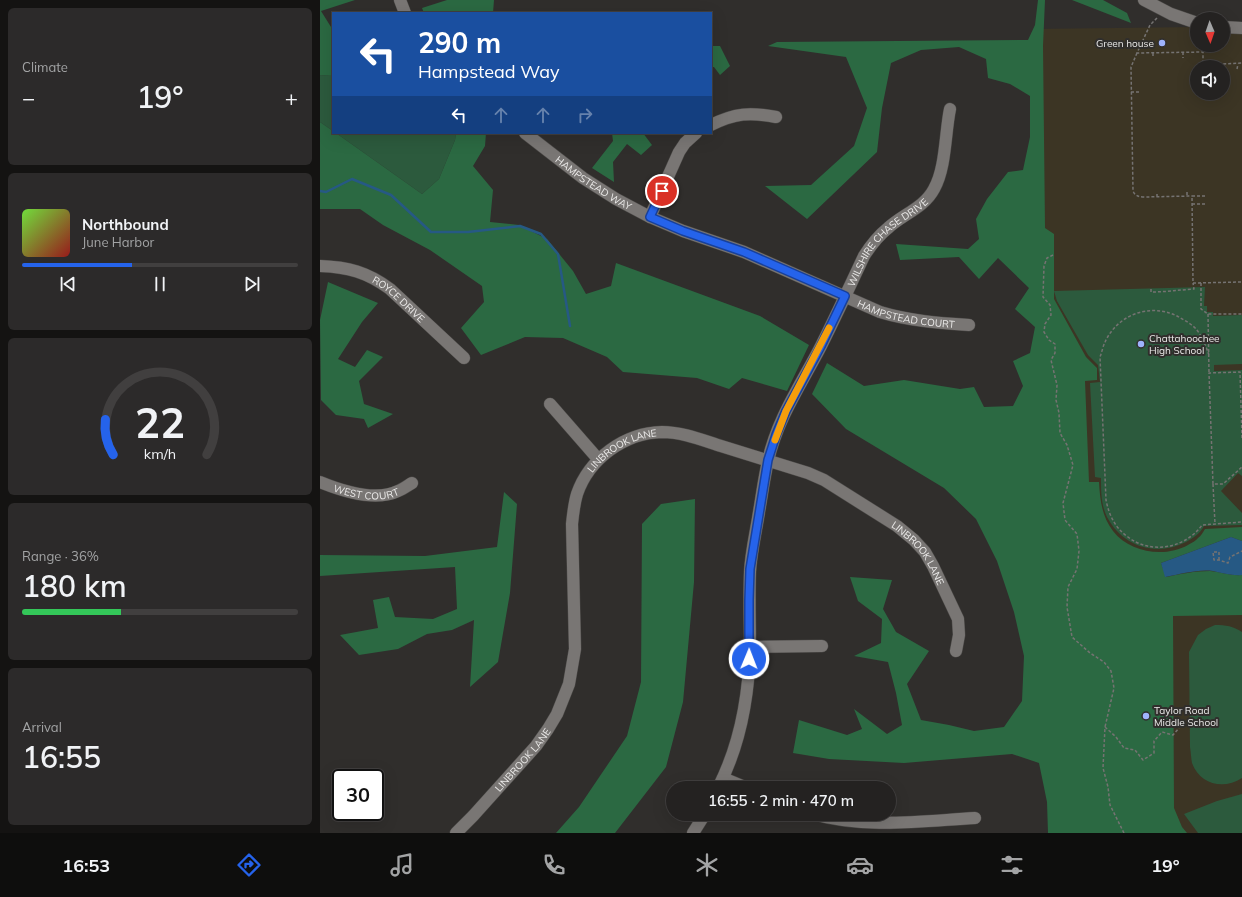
<!DOCTYPE html>
<html lang="en">
<head>
<meta charset="utf-8">
<style>
	:root { --surface:#242221; --page:#2c2a2a; --text:#f1f3f6; --muted:#a3a4a5; --line:#413f3f; --accent:#2563eb }
	body { margin:0; font-family:Mulish,sans-serif; background:var(--page); color:var(--text); height:100vh; display:flex; flex-direction:column; font-size:15px; white-space:nowrap }
	* { box-sizing:border-box; margin:0 }
	p { font-size:13px; color:var(--muted) }
	.icon { flex:none; width:22px; height:22px; fill:none; stroke:currentColor; stroke-width:2; stroke-linecap:round; stroke-linejoin:round }
	.map { position:relative; flex:1; overflow:hidden }
	.panel { display:flex; flex-direction:column; gap:8px; padding:8px; background:#141312; width:320px }
	.panel>* { flex:none }
	.top-card { position:absolute; left:12px; top:12px; width:380px; height:122px; border-radius:0px; box-shadow:0 4px 16px #0002,0 0 0 1px var(--line); background:#1a4fa0; color:#fff; overflow:hidden }
	.needle { width:26px; rotate:178deg }
	.tools { position:absolute; left:870px; top:12px; display:grid; gap:8px }
	.tools a { display:grid; place-items:center; width:40px; height:40px; border-radius:50%; background:var(--surface); box-shadow:0 4px 16px #0002,0 0 0 1px var(--line); font-size:20px }
	.speed { position:absolute; left:12px; top:769px; display:flex; gap:8px; font-size:20px; font-weight:700; text-align:center }
	.speed>* { display:grid; place-content:center; width:52px; height:52px; border-radius:50%; background:var(--surface); box-shadow:0 4px 16px #0002,0 0 0 1px var(--line); line-height:1 }
	.speed .limit { border:2px solid #111; border-radius:6px; background:#fff; color:#111 }
	.pin { position:absolute; display:grid; place-items:center; width:34px; height:34px; color:#fff; margin:-17px; border:2px solid #fff; border-radius:50%; box-shadow:0 1px 4px #0007 }
	.me { position:absolute; width:44px; margin:-22px; rotate:1deg; stroke-linejoin:round; filter:drop-shadow(0 0 3px #0008) }
	.turn { display:flex; align-items:center; gap:14px; height:84px; padding:0 20px; font-size:18px }
	.turn .icon { width:52px; height:52px; stroke-width:2.5 }
	.turn b { display:block; font-size:28px; line-height:34px }
	.lanes { display:flex; align-items:center; height:38px; padding:0 20px; background:#0003; justify-content:center; gap:20px; direction:ltr }
	.lanes .off { opacity:.35 }
	.big { font-size:30px; font-weight:600; line-height:1.1 }
	.panel .tile { flex:1; display:flex; flex-direction:column; justify-content:center; gap:6px; min-width:0; padding:0 14px; border-radius:6px; background:var(--page) }
	.panel .dial { align-items:center; gap:0 }
	.dial svg { height:104px; overflow:visible; fill:none; stroke:var(--line); stroke-width:7; stroke-linecap:round; text-anchor:middle }
	.dial text { fill:var(--text); stroke:none }
	.song { display:flex; align-items:center; gap:12px }
	.cover { width:48px; height:48px; border-radius:6px; background:linear-gradient(135deg,hsl(100 70% 55%),hsl(0 70% 35%)) }
	.played { height:4px; border-radius:2px; background:linear-gradient(90deg,var(--accent) 40%,var(--line) 40%) }
	.keys { display:flex; justify-content:space-around; direction:ltr }
	.heat { display:flex; justify-content:space-between; align-items:center; font-size:22px; direction:ltr }
	.charge { height:6px; border-radius:3px; background:linear-gradient(90deg,#34c759 36%,var(--line) 0) }
	.trip { position:absolute; left:346px; top:781px; width:230px; height:40px; border-radius:20px; background:var(--surface); box-shadow:0 4px 16px #0002,0 0 0 1px var(--line); font-weight:600; line-height:40px; text-align:center }
	.tab-bar { display:flex; height:64px; justify-content:space-around; align-items:center; background:#0e0e0d; color:var(--muted) }
	.tab-bar .icon { width:28px; height:28px }
	.tab-bar .on { color:var(--accent) }
	.tab-bar b { font-size:18px; color:var(--text) }
	main { display:flex; flex:1; min-height:0 }
	.map>svg:first-child { display:block }
	.education { fill:#3c3524; fill-rule:evenodd }
	.green { fill:#2c5a3d }
	.forest { fill:#2b6942 }
	.water { fill:#265984 }
	.lines { fill:none; stroke-linecap:round; stroke-linejoin:round }
	.stream { stroke:#265984; stroke-width:2.5 }
	.minor-casing { stroke:#4b4947; stroke-width:13 }
	.path { stroke:#757372; stroke-width:1.5; stroke-dasharray:3 2; stroke-linecap:butt }
	.minor { stroke:#797674; stroke-width:12 }
	.route-casing { stroke:#184099; stroke-width:10 }
	.route { stroke:#2563eb; stroke-width:7 }
	.slow { stroke:#f59e0b; stroke-width:7 }
	.poi-dot { fill:#9fb3fd; stroke:#302e2c; stroke-width:1.5 }
	.labels { text-anchor:middle; stroke-width:4; stroke-linejoin:round; paint-order:stroke }
	.poi-label { font-size:10px; fill:#ecebea; stroke:#302e2c; text-anchor:start }
	.street-label { font-size:10px; fill:#ecebea; stroke:#302e2c }
</style>
</head>
<body>
<main>
<section class="panel">
<div class="tile"><p>Climate</p>
<div class="heat"><a>−</a><b class="big">19°</b><a>+</a></div>
</div>
<div class="tile">
<div class="song"><i class="cover"></i><div><b>Northbound</b><p>June Harbor</p></div></div>
<div class="played"></div>
<div class="keys"><svg class="icon" aria-label="previous" viewBox="0 0 24 24"><path d="M18 5L8 12l10 7zM5 5v14"/></svg><svg class="icon" aria-label="pause" viewBox="0 0 24 24"><path d="M8 5v14M16 5v14"/></svg><svg class="icon" aria-label="next" viewBox="0 0 24 24"><path d="M6 5l10 7-10 7zM19 5v14"/></svg></div>
</div>
<div class="tile dial"><svg viewBox="0 0 100 80">
<path d="M14 69A42 42 0 1 1 86 69"/>
<path d="M14 69A42 42 0 0 1 8 42" stroke="#2563eb"/>
<text x="50" y="56" font-size="32" font-weight="700">22</text>
<text x="50" y="72" font-size="11">km/h</text>
</svg></div>
<div class="tile"><p>Range · 36%</p><b class="big">180 km</b><div class="charge"></div></div>
<div class="tile"><p>Arrival</p><b class="big">16:55</b></div>
</section>
<div class="map">
<svg width="922" height="833" viewBox="0 0 922 833">
	<rect width="100%" height="100%" fill="#302e2c"/>
	<path class="education" d="M877 27V45H903V27H922V833H736L726 600 713 29ZM877 67H903V93H877Z"/>
	<path class="green" d="M0 75 13 76V131L0 122Z
		M16 133H136L135 140 119 179 102 194Z
		M885 287 884 306H887V312H893V316L922 315V364L894 365V371L922 370V476L918 473 901 491 922 513V525L884 526C880 534 873 538 866 542 836 557 803 547 787 517 781 505 781 490 781 478L775 477 770 383 780 382 778 365 768 355 737 301 734 291Z
		M895 625C906 625 913 626 922 632V778C904 790 880 785 872 763 871 758 871 753 870 747L869 652 878 635 886 629Z
		M922 794V833H878L864 814 897 801Z"/>
	<path class="forest" d="M0 0H35L1 11 11 27 13 28V76L0 75Z
		M127 0H174L173 13H104L102 8Z
		M718 0H725L723 46 725 228 734 234V299L766 357 777 368V380L765 381 769 482H779C780 500 782 517 793 531 810 553 845 558 868 545 871 543 876 541 878 538 881 536 883 532 885 529L922 527V541L911 537 841 563 846 577C860 574 875 571 890 571 901 572 911 576 922 575V615L853 616 854 808 862 827 867 833H728L727 802 719 763 692 754 584 763 509 759 473 753 479 720 527 735 542 729 534 709 567 734 582 725 576 693 568 662 534 656 561 643 562 619 538 601 530 577 572 580 563 609 576 632 609 651 587 684 601 720 629 725 654 731 684 727 702 701 704 656 694 612 677 561 656 519 624 488 526 429 492 394 507 363 544 386 584 380 640 389 654 387 664 407 693 406 703 386 693 361 710 353 715 327 695 309 709 288 678 258 659 279 639 257 580 260 576 244 648 249 659 239 656 219 667 199 688 172 703 170 710 137V96L690 84 668 78 666 59 639 47 601 50 571 63 562 108 557 152 487 219 445 186 491 185 534 146 547 108 526 57 448 46 457 42 708 40 715 25Z
		M752 0H783L807 13 811 23Z
		M391 46H400L410 66 400 75 394 67H391Z
		M0 122 13 131V133H16L102 194 119 179 135 140 136 133H166L165 146 153 166 173 190 170 222 199 225 227 239 253 271 266 294 291 286 296 263 440 316 489 345 467 391 422 378 409 389 377 378 303 372 287 357 243 338 205 337 161 355 141 328 164 302 162 286 110 250 63 225 40 209H0Z
		M292 133H323L332 145 321 155 307 144 293 162 294 182 272 168 293 141Z
		M8 282 58 303 42 322 18 359 35 367 47 350 63 357 39 381 44 404 73 414 48 428 44 419 16 415 1 400 0 320Z
		M184 492 197 504 190 593 178 662 150 687 154 620 132 630 107 634 78 649 39 655 20 635 58 628 53 600 69 597 75 617 113 619 137 609 135 567 0 576V555L105 556 177 547Z
		M375 499 374 582 363 702 346 767 295 833H236L259 807 307 736 321 682 322 524 341 504Z"/>
	<path class="water" d="M911 537 922 541V575C912 576 903 573 893 571 878 569 861 574 845 577L841 563Z"/>
	<g class="lines">
		<path class="stream" d="M0 191 6 192 32 179 71 195 111 232H148L200 226 221 234 238 254 250 326"/>
		<g class="minor-casing">
			<g id="minor">
				<path d="M80 0 85 13"/>
				<path d="M824 0 851 14 877 23"/>
				<path d="M903 27 922 28"/>
				<path d="M391 125C415 113 430 112 456 117"/>
				<path id="s1" d="M205 133 263 178 296 199 330 217 363 231 424 252 560 312C590 321 619 323 649 325"/>
				<path d="M330 217 359 152 365 143 376 133"/>
				<path id="s2" d="M0 266C28 267 47 272 70 289L144 358"/>
				<path d="M230 404 278 459"/>
				<path id="s3" d="M0 482C22 491 55 502 78 491 83 489 87 486 92 483"/>
				<path d="M430 647 502 646"/>
				<path d="M403 778 427 788"/>
				<path id="s4" d="M398 788C420 745 429 695 430 647 430 622 429 597 430 572 431 552 436 532 439 512 442 495 444 478 448 461 457 419 482 383 501 346 516 316 530 286 544 256 551 245 558 236 568 228 583 214 604 208 614 189 626 168 625 133 630 109"/>
				<path d="M493 814C546 829 602 821 655 818"/>
				<path id="s5" d="M136 833 153 816 216 746 228 729 237 714 249 684 255 649 252 524C253 514 254 504 257 494 269 459 304 433 342 432 362 432 382 440 401 446 430 455 459 464 488 473L504 480 577 526 594 540 605 552 613 566 638 619 639 635 636 651"/>
				<path d="M373 833 385 814"/>
			</g>
		</g>
		<path class="path" d="M837 18 830 25 817 53 883 52V65L922 63
			M863 52V58
			M817 53 811 67 813 191C815 196 819 197 825 197L872 196
			M833 53V58
			M917 69 918 64
			M811 92H819
			M867 192V196
			M885 196H872L873 283 922 282
			M837 197V193
			M872 204H885
			M733 255 727 258 724 266 723 297 730 305 731 315 725 324 724 332 729 340 735 344V353L731 360 737 385 736 400 739 413 740 433 747 445 753 465 743 503 745 520 757 534 759 551 757 569 748 587 747 607 752 637 770 653 784 662 791 671 794 688 785 727
			M881 283V309L888 314H922
			M831 289V292C845 292 859 290 874 289L873 283
			M888 314 889 373
			M889 355C886 347 883 338 877 330 872 324 864 320 857 316 830 303 798 314 785 342 783 346 782 352 780 357L786 500C789 515 795 528 808 537 831 555 866 548 882 525L922 522
			M922 438 920 372 889 373 893 484H903L922 467
			M893 484 895 524
			M899 560V552H893L894 560H899L908 563 910 557 922 551
			M804 833 790 805 788 787 783 768 785 727 796 737 804 748 815 750 823 760 834 753V741L842 732 853 735 859 728"/>
		<use href="#minor" class="minor"/>
	</g>
	<g class="lines">
		<g class="route-casing">
			<path id="route" d="M342 191 330 217 363 231 424 252 525 296 501 346 466 411 456 435 448 460 430 569 429 600V659"/>
		</g>
		<use href="#route" class="route"/>
		<path class="slow" d="M455 440 466 411 509 328"/>
	</g>
	<g class="poi-dot">
		<circle cx="842" cy="43" r="4"/>
		<circle cx="821" cy="344" r="4"/>
		<circle cx="826" cy="716" r="4"/>
	</g>
	<g class="labels">
		<g class="poi-label">
			<text x="834" y="47" text-anchor="end">Green house</text>
			<text x="829" y="342">Chattahoochee<tspan x="829" dy="12">High School</tspan></text>
			<text x="834" y="714">Taylor Road<tspan x="834" dy="12">Middle School</tspan></text>
		</g>
		<g class="street-label">
			<text dy="4" stroke="none"><textPath href="#s1" startOffset="85">HAMPSTEAD WAY</textPath></text>
			<text dy="4" stroke="none"><textPath href="#s4" startOffset="586">WILSHIRE CHASE DRIVE</textPath></text>
			<text dy="4" stroke="none"><textPath href="#s2" startOffset="88">ROYCE DRIVE</textPath></text>
			<text dy="4" stroke="none"><textPath href="#s1" startOffset="426">HAMPSTEAD COURT</textPath></text>
			<text dy="4" stroke="none"><textPath href="#s5" startOffset="446">LINBROOK LANE</textPath></text>
			<text dy="4" stroke="none"><textPath href="#s3" startOffset="48">WEST COURT</textPath></text>
			<text dy="4" stroke="none"><textPath href="#s5" startOffset="782">LINBROOK LANE</textPath></text>
			<text dy="4" stroke="none"><textPath href="#s5" startOffset="99">LINBROOK LANE</textPath></text>
		</g>
	</g>
</svg>
<div class="tools">
<a><svg class="needle" viewBox="-14 -14 28 28"><path d="M0-13l5 13h-10z" fill="#e53935"/><path d="M0 13l5-13h-10z" fill="#a3a4a5"/></svg></a>
<a><svg class="icon" aria-label="sound" viewBox="0 0 24 24"><path d="M4 9h4l5-4v14l-5-4H4zM17 9q2 3 0 6"/></svg></a>
</div>
<div class="speed"><div class="limit">30</div></div>
<div class="pin" style="left:342px;top:191px;background:#d93025"><svg class="icon" aria-label="arrive" viewBox="0 0 24 24"><path d="M6 21V4h12l-3 4 3 4H6"/></svg></div>
<svg class="me" style="left:429px;top:659px" viewBox="-20 -20 40 40"><circle r="17" fill="#2563eb" stroke="#fff" stroke-width="3"/><path d="M0-11L8 9 0 5-8 9z" fill="#fff"/></svg>
<div class="trip">16:55 · 2 min · 470 m</div>
<div class="top-card">
<div class="turn"><svg class="icon" aria-label="left" viewBox="0 0 24 24"><path d="M17 20v-9H6M10 6l-5 5 5 5"/></svg><div><b>290 m</b>Hampstead Way</div></div>
<div class="lanes"><svg class="icon" aria-label="left" viewBox="0 0 24 24"><path d="M17 20v-9H6M10 6l-5 5 5 5"/></svg><svg class="icon off" aria-label="ahead" viewBox="0 0 24 24"><path d="M12 20V5M6 11l6-6 6 6"/></svg><svg class="icon off" aria-label="ahead" viewBox="0 0 24 24"><path d="M12 20V5M6 11l6-6 6 6"/></svg><svg class="icon off" aria-label="right" viewBox="0 0 24 24"><path d="M7 20v-9h11M14 6l5 5-5 5"/></svg></div>
</div>
</div>
</main>
<nav class="tab-bar">
<b>16:53</b>
<svg class="icon on" aria-label="directions" viewBox="0 0 24 24"><path d="M12 3l9 9-9 9-9-9zM9 14v-3h6M13 9l2 2-2 2"/></svg>
<svg class="icon" aria-label="music" viewBox="0 0 24 24"><path d="M9 18V5l10-2v13"/><circle cx="6" cy="18" r="3"/><circle cx="16" cy="16" r="3"/></svg>
<svg class="icon" aria-label="phone" viewBox="0 0 24 24"><path d="M5 4h4l2 5-3 2q2 4 5 5l2-3 5 2v4C11 20 4 13 5 4z"/></svg>
<svg class="icon" aria-label="climate" viewBox="0 0 24 24"><path d="M12 3v18M4 7l16 10M4 17L20 7"/></svg>
<svg class="icon" aria-label="car" viewBox="0 0 24 24"><path d="M5 17H2v-5l4-1 3-4h7l3 4 3 1v5h-3M9 17h6M6 11h13"/><circle cx="7" cy="17" r="2"/><circle cx="17" cy="17" r="2"/></svg>
<svg class="icon" aria-label="filters" viewBox="0 0 24 24"><path d="M4 7h16M4 17h16"/><circle cx="9" cy="7" r="2"/><circle cx="15" cy="17" r="2"/></svg>
<b>19°</b>
</nav>
</body>
</html>
